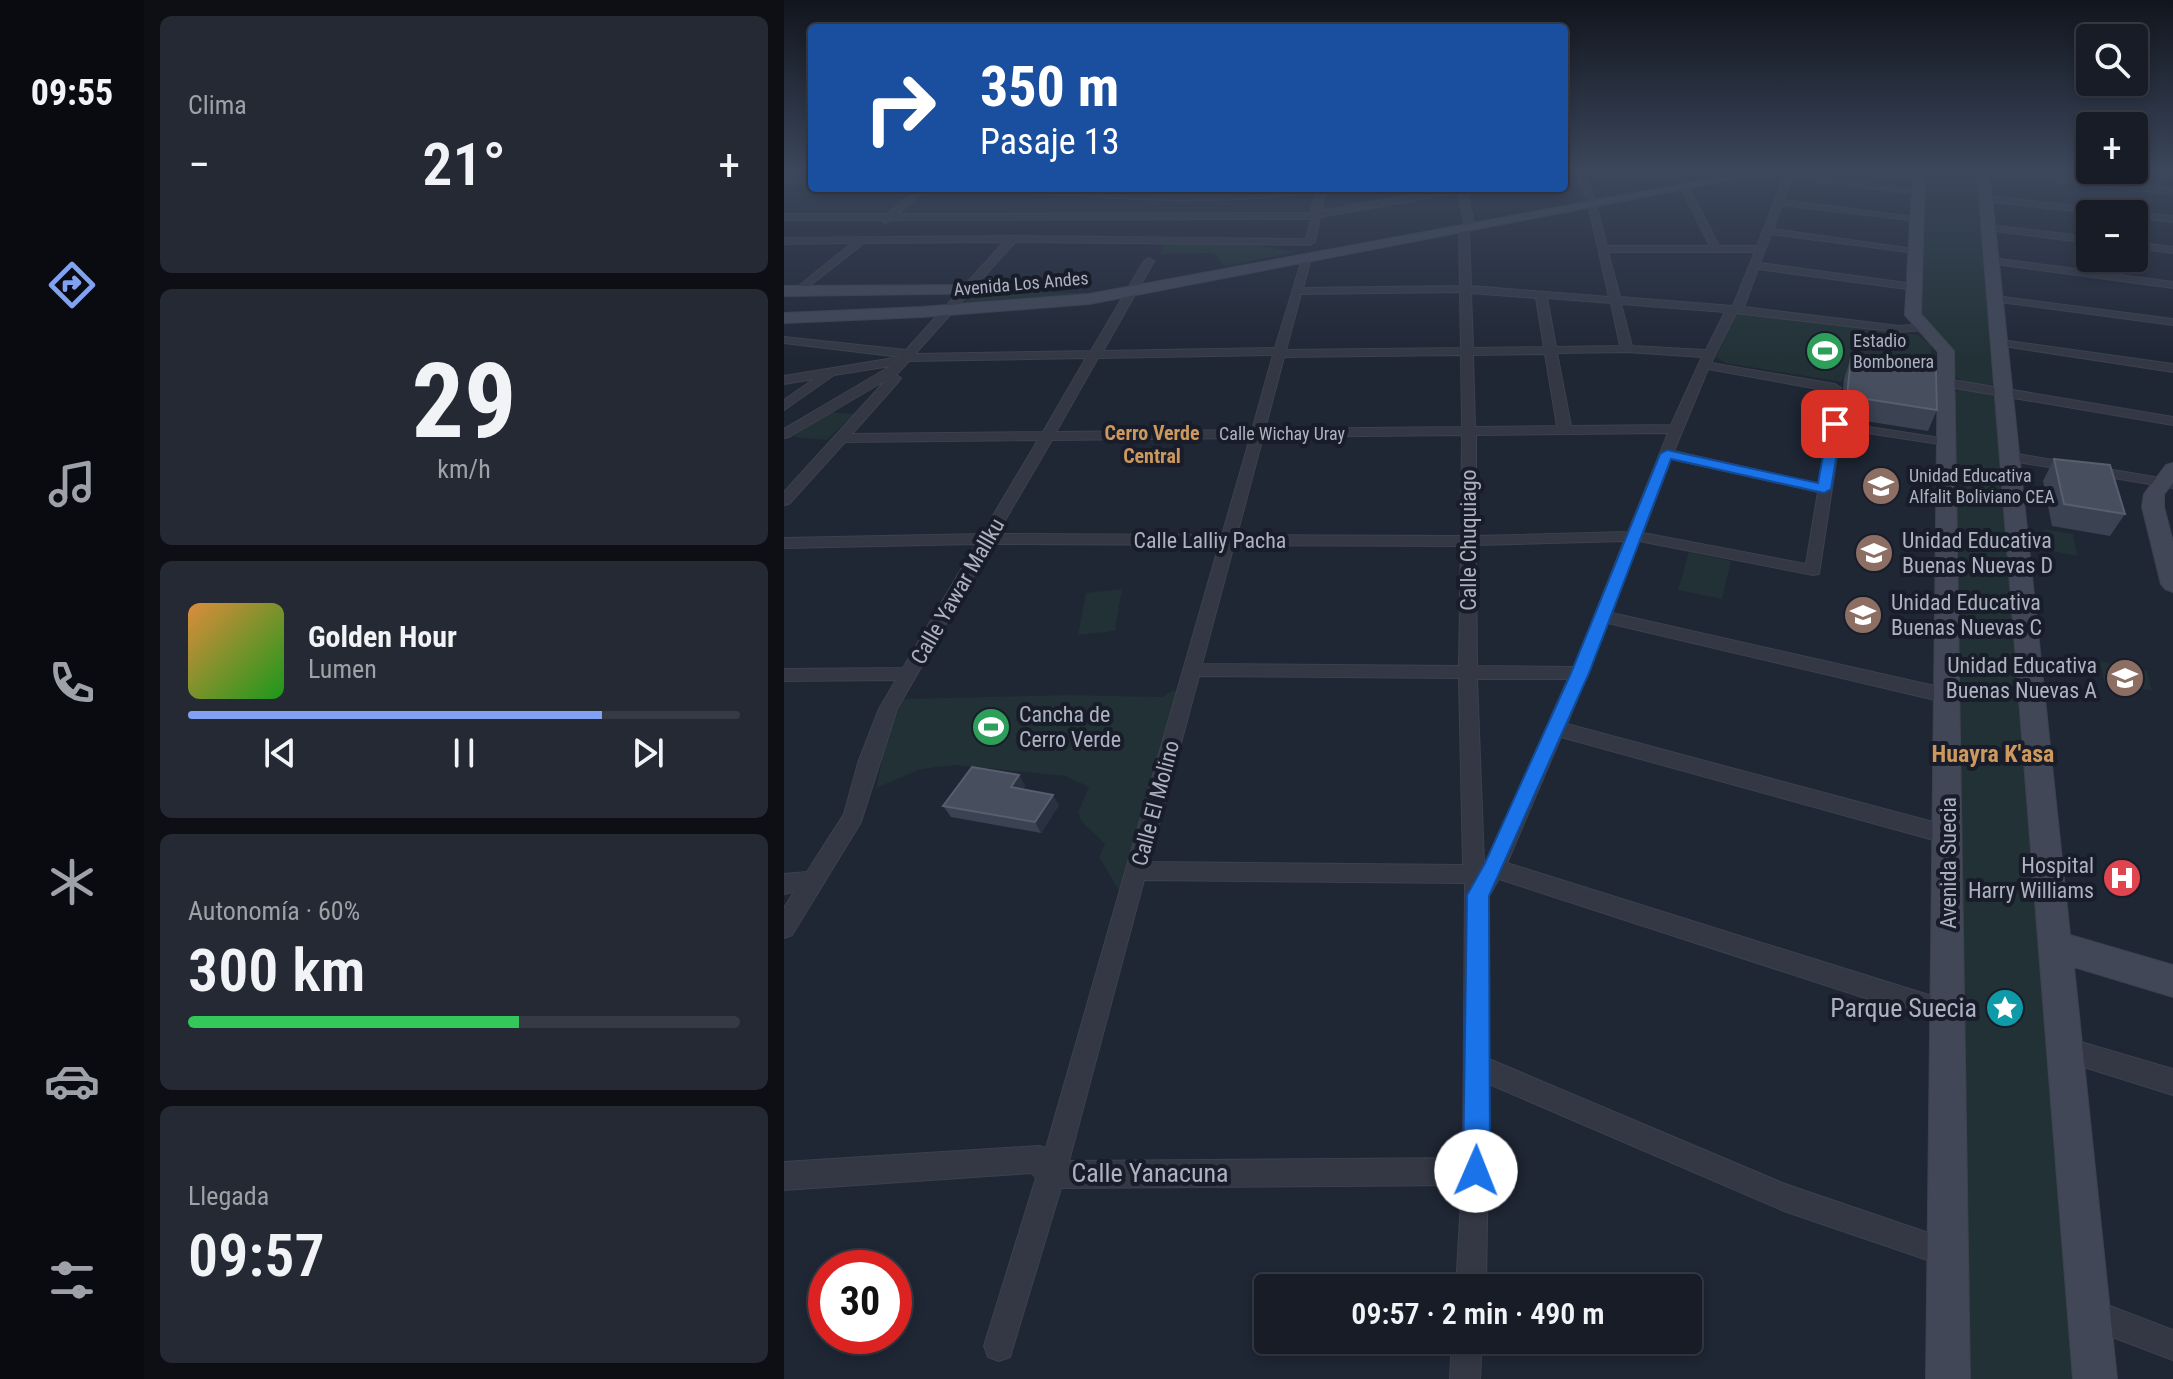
<!DOCTYPE html>
<html lang="es">
<head>
<meta charset="utf-8">
<style>
	:root { --surface:#171c27; --page:#242933; --text:#f1f3f6; --muted:#9ea1a7; --line:#363a44; --accent:#81a1f2 }
	body { margin:0; font-family:"Roboto Condensed",sans-serif; background:var(--page); color:var(--text); height:100vh; display:flex; flex-direction:column; font-size:30px; white-space:nowrap }
	* { box-sizing:border-box; margin:0 }
	p { font-size:26px; color:var(--muted) }
	.icon { flex:none; width:44px; height:44px; fill:none; stroke:currentColor; stroke-width:2; stroke-linecap:round; stroke-linejoin:round }
	.map { position:relative; flex:1; overflow:hidden }
	.panel { display:flex; flex-direction:column; gap:16px; padding:16px; background:#0d0f15; width:640px }
	.panel>* { flex:none }
	.banner { position:absolute; left:24px; top:24px; width:760px; height:168px; border-radius:8px; box-shadow:0 4px 12px #0003,0 0 0 2px var(--line); background:#1a4fa0; color:#fff; overflow:hidden }
	.buttons { position:absolute; left:1292px; top:24px; display:grid; gap:16px }
	.buttons a { display:grid; place-items:center; width:72px; height:72px; border-radius:8px; background:var(--surface); box-shadow:0 4px 12px #0003,0 0 0 2px var(--line); font-size:40px }
	.speed { position:absolute; left:24px; top:1250px; display:flex; gap:16px; font-size:40px; font-weight:700; text-align:center }
	.speed>* { display:grid; place-content:center; width:104px; height:104px; border-radius:50%; background:var(--surface); box-shadow:0 4px 12px #0003,0 0 0 2px var(--line); line-height:1 }
	.speed .limit { border:12px solid #d22; background:#fff; color:#111 }
	.pin { position:absolute; display:grid; place-items:center; width:68px; height:68px; color:#fff; margin:-34px; border-radius:16px; box-shadow:0 4px 12px #0006 }
	.me { position:absolute; width:88px; margin:-44px; rotate:1deg; stroke-linejoin:round; filter:drop-shadow(0 0 6px #0008) }
	.turn { display:flex; align-items:center; gap:28px; height:168px; padding:0 40px; font-size:36px }
	.turn .icon { width:104px; height:104px; stroke-width:2.5 }
	.turn b { display:block; font-size:56px; line-height:68px }
	.big { font-size:60px; font-weight:600; line-height:1.1 }
	.panel .tile { flex:1; display:flex; flex-direction:column; justify-content:center; gap:12px; min-width:0; padding:0 28px; border-radius:12px; background:var(--page) }
	.panel .dial { align-items:center; gap:0 }
	.dial b { font-size:104px; line-height:1 }
	.song { display:flex; align-items:center; gap:24px }
	.cover { width:96px; height:96px; border-radius:12px; background:linear-gradient(135deg,hsl(30 70% 55%),hsl(120 70% 35%)) }
	.played { height:8px; border-radius:4px; background:linear-gradient(90deg,var(--accent) 75%,var(--line) 75%) }
	.keys { display:flex; justify-content:space-around; direction:ltr }
	.heat { display:flex; justify-content:space-between; align-items:center; font-size:44px; direction:ltr }
	.charge { height:12px; border-radius:6px; background:linear-gradient(90deg,#34c759 60%,var(--line) 0) }
	.trip { position:absolute; left:470px; top:1274px; width:448px; height:80px; border-radius:8px; background:var(--surface); box-shadow:0 4px 12px #0003,0 0 0 2px var(--line); font-weight:600; line-height:80px; text-align:center }
	main { display:flex; flex:1; min-height:0 }
	.tabs { display:flex; flex-direction:column; width:144px; justify-content:space-around; align-items:center; background:#090b10; color:var(--muted) }
	.tabs .icon { width:56px; height:56px }
	.tabs .current { color:var(--accent) }
	.tabs b { font-size:36px; color:var(--text) }
	.map>svg:first-child { display:block }
	.green { fill:#213135 }
	.lines { fill:none; stroke-linecap:round; stroke-linejoin:round }
	.street-casing { stroke:#3c414e; stroke-width:2 }
	.secondary-casing { stroke:#3c414e; stroke-width:2 }
	.street { fill:#333844; fill-rule:evenodd }
	.secondary { fill:#414757; fill-rule:evenodd }
	.wall { fill:#3b4252 }
	.shaded-wall { fill:#2a3241 }
	.building { fill:#474e5e; stroke:#575e6e; stroke-width:2 }
	.route { fill:#1a73e8; stroke:#114b97; stroke-width:2 }
	.labels { text-anchor:middle; stroke-width:8; stroke-linejoin:round; paint-order:stroke }
	.far-street-label { font-size:18px; fill:#acb2c2; stroke:#181d29 }
	.far-poi-label { font-size:18px; fill:#acb2c2; stroke:#181d29; text-anchor:start }
	.far-neighbourhood-label { font-size:20px; font-weight:bold; fill:#cd985d; stroke:#181d29 }
	.street-label { font-size:22px; fill:#acb2c2; stroke:#181d29 }
	.poi-label { font-size:22px; fill:#acb2c2; stroke:#181d29; text-anchor:start }
	.neighbourhood-label { font-size:24px; font-weight:bold; fill:#cd985d; stroke:#181d29 }
	.near-poi-label { font-size:26px; fill:#acb2c2; stroke:#181d29; text-anchor:end }
	.near-street-label { font-size:26px; fill:#acb2c2; stroke:#181d29 }
</style>
</head>
<body>
<main>
<nav class="tabs">
<b>09:55</b>
<svg class="icon current" aria-label="directions" viewBox="0 0 24 24"><path d="M12 3l9 9-9 9-9-9zM9 14v-3h6M13 9l2 2-2 2"/></svg>
<svg class="icon" aria-label="music" viewBox="0 0 24 24"><path d="M9 18V5l10-2v13"/><circle cx="6" cy="18" r="3"/><circle cx="16" cy="16" r="3"/></svg>
<svg class="icon" aria-label="phone" viewBox="0 0 24 24"><path d="M5 4h4l2 5-3 2q2 4 5 5l2-3 5 2v4C11 20 4 13 5 4z"/></svg>
<svg class="icon" aria-label="climate" viewBox="0 0 24 24"><path d="M12 3v18M4 7l16 10M4 17L20 7"/></svg>
<svg class="icon" aria-label="car" viewBox="0 0 24 24"><path d="M5 17H2v-5l4-1 3-4h7l3 4 3 1v5h-3M9 17h6M6 11h13"/><circle cx="7" cy="17" r="2"/><circle cx="17" cy="17" r="2"/></svg>
<svg class="icon" aria-label="filters" viewBox="0 0 24 24"><path d="M4 7h16M4 17h16"/><circle cx="9" cy="7" r="2"/><circle cx="15" cy="17" r="2"/></svg>
</nav>
<section class="panel">
<div class="tile"><p>Clima</p>
<div class="heat"><a>−</a><b class="big">21°</b><a>+</a></div>
</div>
<div class="tile dial"><b>29</b><p>km/h</p></div>
<div class="tile">
<div class="song"><i class="cover"></i><div><b>Golden Hour</b><p>Lumen</p></div></div>
<div class="played"></div>
<div class="keys"><svg class="icon" aria-label="previous" viewBox="0 0 24 24"><path d="M18 5L8 12l10 7zM5 5v14"/></svg><svg class="icon" aria-label="pause" viewBox="0 0 24 24"><path d="M8 5v14M16 5v14"/></svg><svg class="icon" aria-label="next" viewBox="0 0 24 24"><path d="M6 5l10 7-10 7zM19 5v14"/></svg></div>
</div>
<div class="tile"><p>Autonomía · 60%</p><b class="big">300 km</b><div class="charge"></div></div>
<div class="tile"><p>Llegada</p><b class="big">09:57</b></div>
</section>
<div class="map">
<svg width="1389" height="1379" viewBox="0 0 1389 1379">
	<rect width="100%" height="100%" fill="#1f2634"/>
	<path class="green" d="M1141 170H1194L1211 383 1207 385 1179 381 1170 376 1168 348 1145 327 1136 314Z
		M362 188H520L423 196Z
		M458 243 513 252 440 266 430 253 375 254 380 244Z
		M195 292 313 293H317L179 304 187 295Z
		M953 312 1134 335 1147 345 1148 381 1141 389 1059 377 1058 382 941 363 932 357Z
		M1181 389 1202 392 1212 398 1292 1379H1185L1171 394 1174 390Z
		M43 412 70 414 43 440 9 437Z
		M1260 529 1289 534 1293 556 1263 550Z
		M905 552 947 561 938 599 894 590Z
		M338 589 331 631 294 635 302 593Z
		M1316 661 1363 671 1368 691 1320 681Z
		M388 691H394L349 845 341 891 334 889 315 857 321 844 297 821 294 812 305 787 281 776 172 765 137 769 92 788 104 732 119 699 286 695 378 697Z"/>
	<g class="lines">
		<g class="street-casing">
			<path id="street" d="M780 170H798L811 199 808 201 812 204 823 246H926L896 186 900 183 904 186 935 246H973L1003 170H1011L1010 174 1138 191 1134 194 1008 179 1000 200 1138 218 1133 221 998 205 989 229 1137 250 1132 253 987 234 976 263 1130 284 1135 287 1130 290 974 269 960 307 1115 326 1139 324 1145 327 1139 330 1115 332 952 313 927 363 1051 384 1057 388 1051 392 924 369 890 451 1035 484 1046 421 1163 439 1168 440V446L1057 429 1035 574 1029 575 855 541 828 613 1164 689 1173 696 1170 701 1164 703 824 623 783 724 1164 826 1171 829 1174 835 1171 841 1164 844 777 737 723 863 1164 1001 1173 1005 1176 1013 1173 1021 1164 1025 715 879 705 896V1059L1001 1184 1174 1243 1178 1253 1174 1263 1164 1267 1000 1211 705 1084 702 1288H672L678 1185 277 1188 226 1357 215 1361 204 1357 200 1346 252 1178 248 1173 0 1190V1162L255 1146 262 1148 435 545 208 544 113 709 77 822 8 935 0 938V908L10 892 0 894V874L23 872 60 814 75 760 95 709 112 680 0 681V669L119 668 192 544 0 548V538L198 534 254 440 61 442 5 504 0 505V492L102 380 5 437 0 438V429L107 366 50 375 0 410V400L30 379 0 384V376L116 357 0 343V337L122 350 220 242 80 243 15 294 10 291 11 289 68 243 0 244V238L228 236 522 239 527 219 107 220 101 223 97 220H0V214H103L134 188H143L114 214 526 213 533 192C450 204 367 201 284 195 268 194 244 195 230 188L429 196 550 188 542 191 537 211 666 188H684L682 190 690 223 685 229 687 286 825 297 804 204 807 202 803 199 791 173 780 174ZM674 192 680 223 675 229 676 286 519 288 527 258 519 256 491 348 319 351 370 261 365 258 360 261 307 351 131 354 231 242 526 245 531 242 536 217ZM824 252H971L949 306 836 297ZM676 292 677 348 502 350 517 294ZM687 293 752 298 760 347 689 348ZM763 298 827 303 836 346 772 347ZM837 304 941 312 922 350 848 346ZM843 352 918 357 887 425 787 426 773 353ZM761 354 773 426 691 427 689 355ZM489 355 468 430 272 432 314 358ZM677 355 678 427 481 429 500 357ZM302 358 259 432 68 434 115 381 117 378 112 375 125 361ZM884 433 844 532 692 536V435ZM678 435 677 536 453 535 479 437ZM466 438 438 535 213 534 268 440ZM887 459 1034 492 1022 564 859 533ZM840 541 790 667 693 666 692 545ZM450 545 677 546 675 666 418 664ZM415 676 675 678 679 865 365 862ZM693 679H784L702 863 700 862ZM360 880 681 883 679 1158 285 1161Z
				M935 170H943L946 175 939 177Z
				M1196 170 1389 188V194L1199 174Z
				M0 176H28V182H0Z
				M1202 196 1389 216V222L1350 218V214H1318L1199 201Z
				M1205 225 1306 237V243L1202 230Z
				M1350 242 1389 247V253L1350 248Z
				M1208 258 1389 282V288L1204 263 1203 261Z
				M1212 296 1389 319V325L1208 301 1207 299Z
				M1217 340 1389 364V372L1213 345V341Z
				M1163 379 1389 417V425L1159 386V380Z
				M1227 453 1389 480V488L1222 460V454Z
				M1280 1037 1389 1069V1095L1271 1058 1268 1049 1271 1040Z
				M1305 1298 1389 1330V1360L1294 1324 1290 1313 1294 1302Z
				M668 1340H698L696 1379H666Z"/>
		</g>
		<g class="secondary-casing">
			<path id="secondary" d="M976 170H999L305 304 138 317 0 323V313L138 307 305 294Z
				M1129 170H1141L1137 314 1170 351 1186 1379H1142L1154 352 1121 315Z
				M1193 170H1205L1286 935 1389 965V997L1290 967 1333 1379H1289Z
				M212 285 220 290 217 293 0 296V286Z
				M1389 463V483L1380 494V507L1389 542V592L1381 589 1377 584 1358 507 1360 494 1382 465Z"/>
		</g>
		<use href="#street" class="street"/>
		<use href="#secondary" class="secondary"/>
	</g>
	<path class="wall" d="M1067 358 1153 410 1144 431 1056 417 1060 379Z
		M1270 459 1341 514 1326 536 1268 526 1259 481Z
		M235 775 241 786 239 789 275 805 257 833 167 817 159 806Z"/>
	<path class="shaded-wall" d="M235 775 241 786 233 798 227 787Z
		M269 795 275 805 257 833 251 822Z"/>
	<path class="building" d="M1067 358 1152 371 1153 410 1063 396Z
		M1270 459 1326 465 1341 514 1280 504Z
		M188 767 235 775 227 787 269 795 251 822 159 806Z"/>
	<linearGradient id="sky" x2="0" y2="1"><stop stop-color="#11151d"/><stop offset="0.47" stop-color="#3c475c"/><stop offset="1" stop-color="#3c475c" stop-opacity="0"/></linearGradient>
	<rect width="1389" height="363" fill="url(#sky)"/>
	<path class="route" d="M1051 420 1058 424 1047 489 1040 493 887 459 805 673 705 896 706 1171 702 1181 692 1185 683 1181 679 1171 683 895 701 863 787 673 876 454 883 450 1034 483 1045 424Z"/>
	<defs>
		<g id="stadium-disc" transform="scale(2)"><circle r="9.5" fill="#2e9e5b" stroke="#181d29"/><path d="M0-5a6.5 5 0 1 0 0 10a6.5 5 0 1 0 0-10ZM-3.5-1.8h7v3.6h-7Z" fill="#fff"/></g>
		<g id="school-disc" transform="scale(2)"><circle r="9.5" fill="#8d6e63" stroke="#181d29"/><path d="M0-5L7-2L0 1L-7-2ZM-4 1L0 2.5L4 1V4Q0 6-4 4Z" fill="#fff"/></g>
		<g id="hospital-disc" transform="scale(2)"><circle r="9.5" fill="#e0444e" stroke="#181d29"/><path d="M-5-5h3v3.5h4V-5h3V5h-3V1.5h-4V5h-3Z" fill="#fff"/></g>
		<g id="sight-disc" transform="scale(2)"><circle r="9.5" fill="#0f9aa8" stroke="#181d29"/><path d="M0-6L1.8-2.2L6-1.7L2.9 1.2L3.7 5.4L0 3.3L-3.7 5.4L-2.9 1.2L-6-1.7L-1.8-2.2Z" fill="#fff"/></g>
	</defs>
	<g fill-rule="evenodd">
		<use href="#stadium-disc" x="1041" y="351"/>
		<use href="#school-disc" x="1097" y="486"/>
		<use href="#school-disc" x="1090" y="553"/>
		<use href="#school-disc" x="1079" y="615"/>
		<use href="#school-disc" x="1341" y="678"/>
		<use href="#stadium-disc" x="207" y="727"/>
		<use href="#hospital-disc" x="1338" y="878"/>
		<use href="#sight-disc" x="1221" y="1008"/>
	</g>
	<g class="labels">
		<g class="far-street-label">
			<text transform="translate(237 284) rotate(-5)" y="6">Avenida Los Andes</text>
			<text x="498" y="440">Calle Wichay Uray</text>
		</g>
		<g class="far-poi-label">
			<text x="1069" y="347">Estadio<tspan x="1069" dy="21">Bombonera</tspan></text>
			<text x="1125" y="482">Unidad Educativa<tspan x="1125" dy="21">Alfalit Boliviano CEA</tspan></text>
		</g>
		<g class="far-neighbourhood-label">
			<text x="368" y="440">Cerro Verde<tspan x="368" dy="23">Central</tspan></text>
		</g>
		<g class="street-label">
			<text x="426" y="548">Calle Lalliy Pacha</text>
			<text transform="translate(684 540) rotate(-90)" y="8">Calle Chuquiago</text>
			<text transform="translate(173 591) rotate(-60)" y="8">Calle Yawar Mallku</text>
			<text transform="translate(371 803) rotate(-75)" y="8">Calle El Molino</text>
			<text transform="translate(1164 863) rotate(-90)" y="8">Avenida Suecia</text>
		</g>
		<g class="poi-label">
			<text x="1118" y="548">Unidad Educativa<tspan x="1118" dy="25">Buenas Nuevas D</tspan></text>
			<text x="1107" y="610">Unidad Educativa<tspan x="1107" dy="25">Buenas Nuevas C</tspan></text>
			<text x="1313" y="673" text-anchor="end">Unidad Educativa<tspan x="1313" dy="25">Buenas Nuevas A</tspan></text>
			<text x="235" y="722">Cancha de<tspan x="235" dy="25">Cerro Verde</tspan></text>
			<text x="1310" y="873" text-anchor="end">Hospital<tspan x="1310" dy="25">Harry Williams</tspan></text>
		</g>
		<g class="neighbourhood-label">
			<text x="1209" y="762">Huayra K'asa</text>
		</g>
		<g class="near-poi-label">
			<text x="1193" y="1017">Parque Suecia</text>
		</g>
		<g class="near-street-label">
			<text x="366" y="1182">Calle Yanacuna</text>
		</g>
	</g>
</svg>
<div class="buttons">
<a><svg class="icon" aria-label="search" viewBox="0 0 24 24"><circle cx="10" cy="10" r="6"/><path d="M15 15l6 6"/></svg></a>
<a>+</a>
<a>−</a>
</div>
<div class="speed"><div class="limit">30</div></div>
<div class="pin" style="left:1051px;top:424px;background:#d93025"><svg class="icon" aria-label="arrive" viewBox="0 0 24 24"><path d="M6 21V4h12l-3 4 3 4H6"/></svg></div>
<svg class="me" style="left:692px;top:1171px" viewBox="-20 -20 40 40"><circle r="19" fill="#fff"/><path d="M0-13L10 11 0 6-10 11z" fill="#1a73e8"/></svg>
<div class="trip">09:57 · 2 min · 490 m</div>
<div class="banner">
<div class="turn"><svg class="icon" aria-label="right" viewBox="0 0 24 24"><path d="M7 20v-9h11M14 6l5 5-5 5"/></svg><div><b>350 m</b>Pasaje 13</div></div>
</div>
</div>
</main>
</body>
</html>
